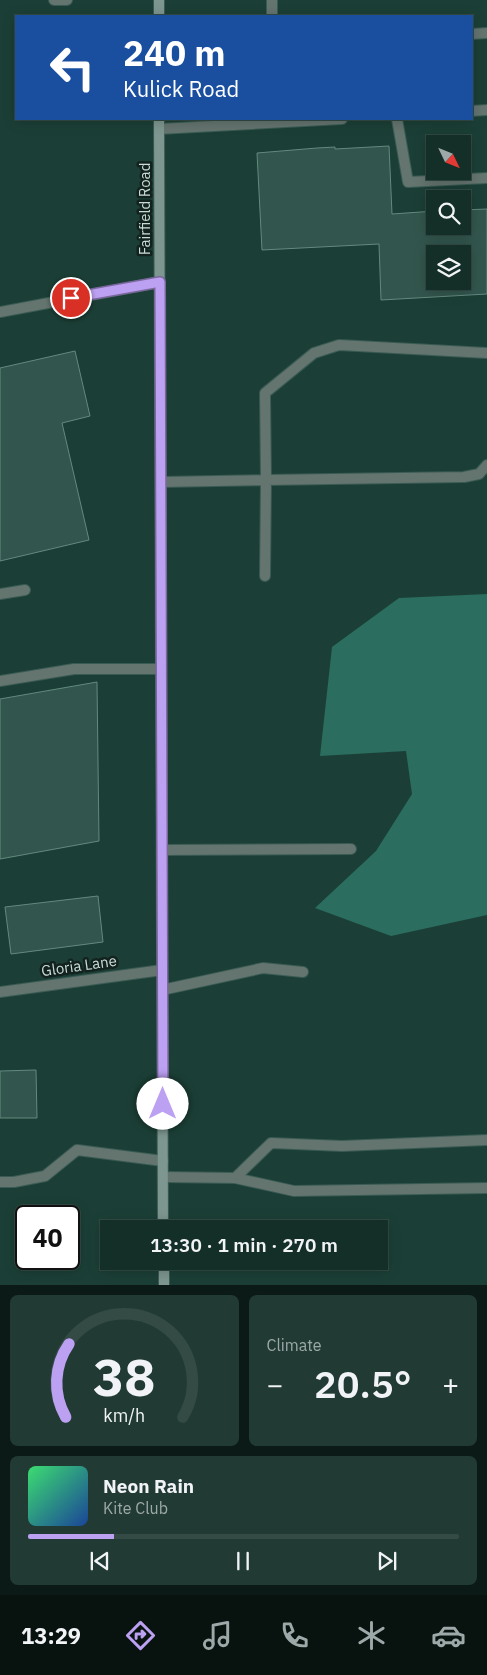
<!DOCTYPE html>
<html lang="en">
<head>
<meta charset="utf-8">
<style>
	:root { --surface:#142f28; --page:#213b34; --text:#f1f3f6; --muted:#9da9a8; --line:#334a45; --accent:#bca0f2 }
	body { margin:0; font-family:"IBM Plex Sans",sans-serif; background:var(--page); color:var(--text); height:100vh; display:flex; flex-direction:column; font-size:19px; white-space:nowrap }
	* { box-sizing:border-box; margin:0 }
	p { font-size:16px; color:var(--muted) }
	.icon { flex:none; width:28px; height:28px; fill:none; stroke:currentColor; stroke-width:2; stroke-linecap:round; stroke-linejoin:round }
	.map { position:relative; height:1285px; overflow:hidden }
	.drawer { display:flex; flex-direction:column; gap:10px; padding:10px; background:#0b1a16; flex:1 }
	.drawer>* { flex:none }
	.guide { position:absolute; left:15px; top:15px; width:458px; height:105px; border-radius:0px; box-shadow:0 2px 12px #0003,0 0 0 1px var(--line); background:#1a4fa0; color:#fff; overflow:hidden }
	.needle { width:32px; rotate:133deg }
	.controls { position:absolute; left:426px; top:135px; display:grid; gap:10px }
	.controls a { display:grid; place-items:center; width:45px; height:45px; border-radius:0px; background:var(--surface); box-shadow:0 2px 12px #0003,0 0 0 1px var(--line); font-size:25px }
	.speed { position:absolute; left:15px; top:1205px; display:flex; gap:10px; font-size:25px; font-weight:700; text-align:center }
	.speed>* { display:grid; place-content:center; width:65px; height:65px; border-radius:50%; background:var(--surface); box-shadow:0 2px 12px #0003,0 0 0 1px var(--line); line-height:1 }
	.speed .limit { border:2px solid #111; border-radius:8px; background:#fff; color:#111 }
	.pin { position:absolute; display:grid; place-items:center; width:42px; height:42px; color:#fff; margin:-21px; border:2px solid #fff; border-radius:50%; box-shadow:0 1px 5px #0007 }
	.me { position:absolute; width:55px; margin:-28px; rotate:0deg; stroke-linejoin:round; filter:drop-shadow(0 0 4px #0008) }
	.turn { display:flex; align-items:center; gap:18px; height:105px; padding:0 25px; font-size:22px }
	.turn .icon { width:65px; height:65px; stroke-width:2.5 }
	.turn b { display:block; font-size:35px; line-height:42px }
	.big { font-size:38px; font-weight:600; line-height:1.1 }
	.drawer .tile { flex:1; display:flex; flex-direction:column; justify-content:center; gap:8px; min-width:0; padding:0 18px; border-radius:8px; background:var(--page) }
	.drawer .dial { align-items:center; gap:0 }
	.dial svg { height:130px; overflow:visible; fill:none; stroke:var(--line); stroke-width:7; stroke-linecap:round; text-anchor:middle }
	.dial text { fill:var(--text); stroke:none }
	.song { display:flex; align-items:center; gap:15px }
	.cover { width:60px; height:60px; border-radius:8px; background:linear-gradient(135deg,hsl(140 70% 55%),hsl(220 70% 35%)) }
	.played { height:5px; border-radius:2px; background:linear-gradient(90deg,var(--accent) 20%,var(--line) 20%) }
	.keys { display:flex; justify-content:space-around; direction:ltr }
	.heat { display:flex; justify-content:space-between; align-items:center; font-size:28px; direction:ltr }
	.drawer .tiles { flex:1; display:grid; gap:10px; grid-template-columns:1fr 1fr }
	.tile:last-child { grid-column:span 2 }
	.trip { position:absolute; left:100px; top:1220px; width:288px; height:50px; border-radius:0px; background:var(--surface); box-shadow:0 2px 12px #0003,0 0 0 1px var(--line); font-weight:600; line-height:50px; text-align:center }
	.tab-bar { display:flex; height:80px; justify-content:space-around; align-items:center; background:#081310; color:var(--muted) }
	.tab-bar .icon { width:35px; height:35px }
	.tab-bar .current { color:var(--accent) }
	.tab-bar b { font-size:22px; color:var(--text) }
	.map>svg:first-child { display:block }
	.green { fill:#2b6d5f }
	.building { fill:#32564d; stroke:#64897f; fill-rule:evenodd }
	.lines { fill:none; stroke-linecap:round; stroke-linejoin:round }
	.lane-casing { stroke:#3a5b53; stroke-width:12 }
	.street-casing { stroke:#3a5b53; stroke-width:12 }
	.secondary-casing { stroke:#3a5b53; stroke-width:12 }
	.lane { stroke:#64746f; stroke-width:10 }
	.street { stroke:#64746f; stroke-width:10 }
	.secondary { stroke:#7d968f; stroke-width:10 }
	.route-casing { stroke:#7a689d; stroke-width:12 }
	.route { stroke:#bca0f2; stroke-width:9 }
	.labels { text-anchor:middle; stroke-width:5; stroke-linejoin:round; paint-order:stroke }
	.street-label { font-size:15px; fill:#c8dcd6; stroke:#13221e }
</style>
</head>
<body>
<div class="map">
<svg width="487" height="1285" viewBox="0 0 487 1285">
	<rect width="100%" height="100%" fill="#1b3f36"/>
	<path class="green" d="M487 594V915L391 936 315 908 376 851 412 794 406 751 320 756 332 647 399 598Z"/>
	<path class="building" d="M389 146 392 214 435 211V226H462V210L487 209V294L381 300 379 244 262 250 257 153 317 148 335 147V149ZM435 254H462V281H435Z
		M75 351 90 416 62 423 89 540 0 561V368Z
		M97 682 99 841 0 859V699Z
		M98 896 103 942 11 954 5 907Z
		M36 1070 37 1118H0V1071Z"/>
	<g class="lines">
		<g class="lane-casing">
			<path id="lane" d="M54 0H67
				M272 0V16
				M471 34 487 33
				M471 111 487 110
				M397 119 408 182 487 178
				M159 129 342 119
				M487 353 339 345 314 353 265 393 266 480 464 477 479 474 487 465
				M161 482 266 480 265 576
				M0 594 25 590
				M0 681 74 669H161
				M162 850 351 849
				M162 990 263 968 303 972
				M163 1177 235 1178 294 1191 487 1188
				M235 1178 271 1143 342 1146 487 1140
				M0 1182H14L45 1176 77 1150 163 1161"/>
		</g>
		<g class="street-casing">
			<path id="street" d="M0 312 160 282
				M0 992 162 970"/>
		</g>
		<g class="secondary-casing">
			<path id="secondary" d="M159 0V16
				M159 119 163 1229
				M164 1261V1285"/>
		</g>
		<use href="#lane" class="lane"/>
		<use href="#street" class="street"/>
		<use href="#secondary" class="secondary"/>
	</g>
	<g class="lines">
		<g class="route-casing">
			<path id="route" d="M71 298 160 282 163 1104"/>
		</g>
		<use href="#route" class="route"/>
	</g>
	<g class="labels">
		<g class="street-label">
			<text transform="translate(145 209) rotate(-90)" y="5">Fairfield Road</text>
			<text transform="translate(79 966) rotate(-8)" y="5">Gloria Lane</text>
		</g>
	</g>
</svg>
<div class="controls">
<a><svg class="needle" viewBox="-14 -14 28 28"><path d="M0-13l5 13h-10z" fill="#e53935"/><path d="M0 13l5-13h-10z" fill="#9da9a8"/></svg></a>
<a><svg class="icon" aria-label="search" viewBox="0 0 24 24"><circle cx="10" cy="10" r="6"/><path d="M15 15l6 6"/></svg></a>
<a><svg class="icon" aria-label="layers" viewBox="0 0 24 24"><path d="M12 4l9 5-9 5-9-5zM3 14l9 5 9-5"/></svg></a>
</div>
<div class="speed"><div class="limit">40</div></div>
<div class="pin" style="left:71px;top:298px;background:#d93025"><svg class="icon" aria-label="arrive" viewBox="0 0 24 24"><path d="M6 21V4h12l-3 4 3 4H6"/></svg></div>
<svg class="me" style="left:163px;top:1104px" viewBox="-20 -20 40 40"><circle r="19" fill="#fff"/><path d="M0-13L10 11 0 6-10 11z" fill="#bca0f2"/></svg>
<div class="trip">13:30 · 1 min · 270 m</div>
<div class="guide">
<div class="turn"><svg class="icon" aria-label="left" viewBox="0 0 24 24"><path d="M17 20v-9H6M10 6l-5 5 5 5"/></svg><div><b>240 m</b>Kulick Road</div></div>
</div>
</div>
<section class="drawer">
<div class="tiles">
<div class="tile dial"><svg viewBox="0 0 100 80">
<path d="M14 69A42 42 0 1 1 86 69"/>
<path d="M14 69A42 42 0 0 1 16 24" stroke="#bca0f2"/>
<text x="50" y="56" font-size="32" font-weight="700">38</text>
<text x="50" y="72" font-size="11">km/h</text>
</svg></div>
<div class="tile"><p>Climate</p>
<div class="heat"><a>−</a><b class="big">20.5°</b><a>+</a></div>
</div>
<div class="tile">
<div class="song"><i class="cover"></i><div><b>Neon Rain</b><p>Kite Club</p></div></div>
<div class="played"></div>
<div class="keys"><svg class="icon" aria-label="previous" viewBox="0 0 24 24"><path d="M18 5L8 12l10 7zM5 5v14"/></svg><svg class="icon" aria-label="pause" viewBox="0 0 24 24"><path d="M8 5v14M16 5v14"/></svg><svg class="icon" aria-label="next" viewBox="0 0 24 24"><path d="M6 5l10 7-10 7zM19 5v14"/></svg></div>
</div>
</div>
</section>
<nav class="tab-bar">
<b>13:29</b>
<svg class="icon current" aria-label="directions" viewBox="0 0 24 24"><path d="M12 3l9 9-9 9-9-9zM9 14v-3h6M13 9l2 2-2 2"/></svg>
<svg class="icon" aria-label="music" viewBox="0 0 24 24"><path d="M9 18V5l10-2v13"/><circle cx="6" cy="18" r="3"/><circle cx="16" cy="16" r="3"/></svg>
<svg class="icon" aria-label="phone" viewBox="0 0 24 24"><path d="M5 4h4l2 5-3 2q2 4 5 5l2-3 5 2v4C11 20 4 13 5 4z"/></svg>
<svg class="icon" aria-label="climate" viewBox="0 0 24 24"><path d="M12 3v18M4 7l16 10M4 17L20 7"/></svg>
<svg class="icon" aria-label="car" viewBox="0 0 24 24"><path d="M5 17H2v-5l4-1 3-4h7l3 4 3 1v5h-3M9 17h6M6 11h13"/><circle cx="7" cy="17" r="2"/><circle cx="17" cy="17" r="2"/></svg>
</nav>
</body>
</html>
